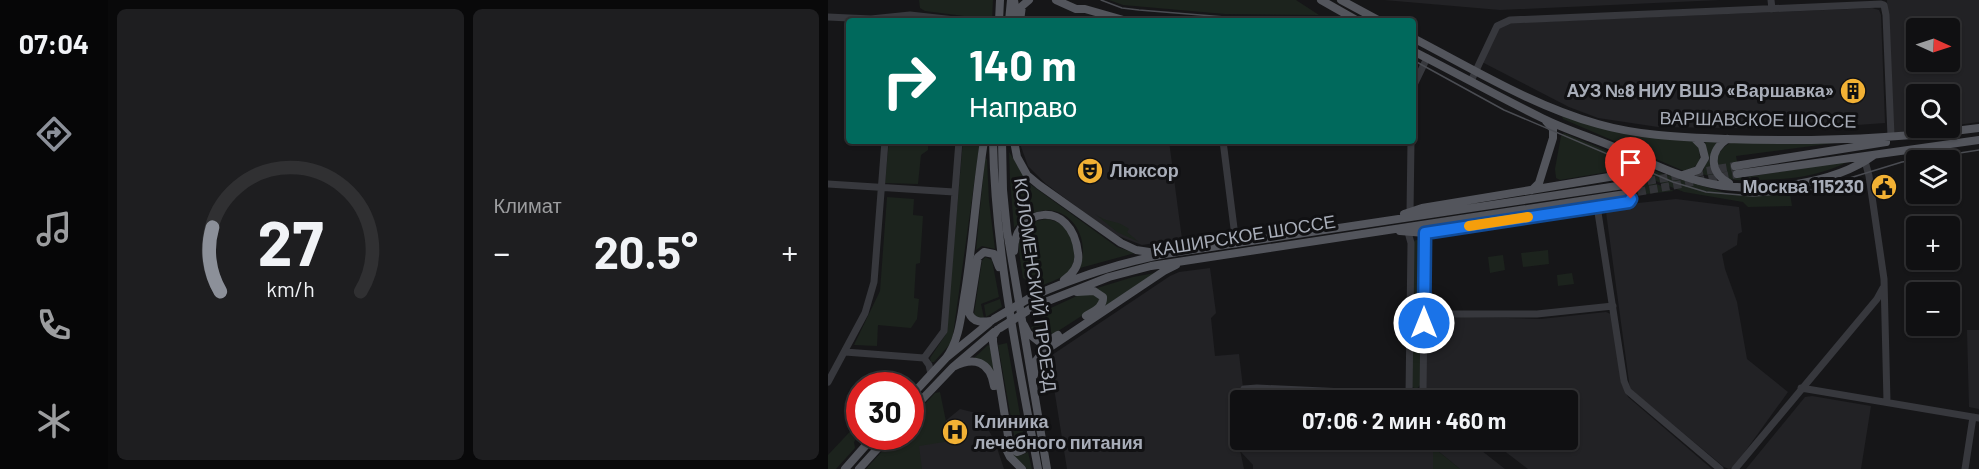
<!DOCTYPE html>
<html lang="ru">
<head>
<meta charset="utf-8">
<style>
	:root { --surface:#101012; --page:#1e1e20; --text:#f1f3f6; --muted:#9c9d9f; --line:#303032; --accent:#8c9099 }
	body { margin:0; font-family:Barlow,sans-serif; background:var(--page); color:var(--text); height:100vh; display:flex; flex-direction:column; font-size:22px; white-space:nowrap }
	* { box-sizing:border-box; margin:0 }
	p { font-size:20px; color:var(--muted) }
	.icon { flex:none; width:33px; height:33px; fill:none; stroke:currentColor; stroke-width:2; stroke-linecap:round; stroke-linejoin:round }
	.map { position:relative; flex:1; overflow:hidden }
	.details { display:flex; flex-direction:column; gap:9px; padding:9px; background:#09090a; width:720px }
	.details>* { flex:none }
	.top-card { position:absolute; left:18px; top:18px; width:570px; height:126px; border-radius:6px; box-shadow:0 2px 4px #0004,0 0 0 2px var(--line); background:#00695c; color:#fff; overflow:hidden }
	.needle { width:39px; rotate:93deg }
	.controls { position:absolute; left:1078px; top:18px; display:grid; gap:12px }
	.controls a { display:grid; place-items:center; width:54px; height:54px; border-radius:6px; background:var(--surface); box-shadow:0 2px 4px #0004,0 0 0 2px var(--line); font-size:30px }
	.speed { position:absolute; left:18px; top:372px; display:flex; gap:12px; font-size:30px; font-weight:700; text-align:center }
	.speed>* { display:grid; place-content:center; width:78px; height:78px; border-radius:50%; background:var(--surface); box-shadow:0 2px 4px #0004,0 0 0 2px var(--line); line-height:1 }
	.speed .limit { border:9px solid #d22; background:#fff; color:#111 }
	.pin { position:absolute; display:grid; place-items:center; width:51px; height:51px; color:#fff; margin:-62px -26px; border-radius:50% 50% 50% 0; rotate:-45deg; box-shadow:0 0 6px #0007 }
	.pin .icon { rotate:45deg }
	.me { position:absolute; width:66px; margin:-33px; rotate:0deg; stroke-linejoin:round; filter:drop-shadow(0 0 4px #0008) }
	.turn { display:flex; align-items:center; gap:21px; height:126px; padding:0 24px; font-size:27px }
	.turn .icon { width:78px; height:78px; stroke-width:2.5 }
	.turn b { display:block; font-size:42px; line-height:51px }
	.big { font-size:45px; font-weight:700; line-height:1.1 }
	.details .tile { flex:1; display:flex; flex-direction:column; justify-content:center; gap:9px; min-width:0; padding:0 21px; border-radius:9px; background:var(--page) }
	.details .dial { align-items:center; gap:0 }
	.dial svg { height:156px; overflow:visible; fill:none; stroke:var(--line); stroke-width:7; stroke-linecap:round; text-anchor:middle }
	.dial text { fill:var(--text); stroke:none }
	.heat { display:flex; justify-content:space-between; align-items:center; font-size:33px; direction:ltr }
	.details .tiles { flex:1; display:grid; gap:9px; grid-template-columns:repeat(2,1fr) }
	.trip { position:absolute; left:402px; top:390px; width:348px; height:60px; border-radius:6px; background:var(--surface); box-shadow:0 2px 4px #0004,0 0 0 2px var(--line); font-weight:700; line-height:60px; text-align:center }
	main { display:flex; flex:1; min-height:0 }
	.menu { display:flex; flex-direction:column; width:108px; justify-content:space-around; align-items:center; background:#060607; color:var(--muted) }
	.menu .icon { width:42px; height:42px }
	.menu .on { color:var(--accent) }
	.menu b { font-size:27px; color:var(--text) }
	.map>svg:first-child { display:block }
	.built { fill:#222225; fill-rule:evenodd }
	.green { fill:#1c231d }
	.lines { fill:none; stroke-linecap:round; stroke-linejoin:round }
	.major-tunnel { stroke:#333438; stroke-width:8; stroke-dasharray:8 4; stroke-linecap:butt }
	.minor { stroke:#37383d; stroke-width:7 }
	.major { stroke:#53555c; stroke-width:8 }
	.tram { stroke:#4a4c52; stroke-width:1.5 }
	.major-bridge { stroke:#53555c; stroke-width:8 }
	.route-casing { stroke:#114b97; stroke-width:15 }
	.route { stroke:#1a73e8; stroke-width:10 }
	.slow { stroke:#f59e0b; stroke-width:10 }
	.labels { text-anchor:middle; stroke-width:6; stroke-linejoin:round; paint-order:stroke }
	.poi-label { font-size:18px; font-weight:bold; fill:#a8adb8; stroke:#111113; text-anchor:end }
	.street-label { font-size:18px; fill:#a8adb8; stroke:#111113 }
</style>
</head>
<body>
<main>
<nav class="menu">
<b>07:04</b>
<svg class="icon on" aria-label="directions" viewBox="0 0 24 24"><path d="M12 3l9 9-9 9-9-9zM9 14v-3h6M13 9l2 2-2 2"/></svg>
<svg class="icon" aria-label="music" viewBox="0 0 24 24"><path d="M9 18V5l10-2v13"/><circle cx="6" cy="18" r="3"/><circle cx="16" cy="16" r="3"/></svg>
<svg class="icon" aria-label="phone" viewBox="0 0 24 24"><path d="M5 4h4l2 5-3 2q2 4 5 5l2-3 5 2v4C11 20 4 13 5 4z"/></svg>
<svg class="icon" aria-label="climate" viewBox="0 0 24 24"><path d="M12 3v18M4 7l16 10M4 17L20 7"/></svg>
</nav>
<section class="details">
<div class="tiles">
<div class="tile dial"><svg viewBox="0 0 100 80">
<path d="M14 69A42 42 0 1 1 86 69"/>
<path d="M14 69A42 42 0 0 1 10 36" stroke="#8c9099"/>
<text x="50" y="56" font-size="32" font-weight="700">27</text>
<text x="50" y="72" font-size="11">km/h</text>
</svg></div>
<div class="tile"><p>Климат</p>
<div class="heat"><a>−</a><b class="big">20.5°</b><a>+</a></div>
</div>
</div>
</section>
<div class="map">
<svg width="1151" height="469" viewBox="0 0 1151 469">
	<rect width="100%" height="100%" fill="#161618"/>
	<path class="built" d="M556 0H892L672 10Z
		M1059 0H1151V122L1122 126V94H1089V128H1109L1064 133ZM1089 28H1122V62H1089Z
		M1044 8 1051 10 1053 15 1057 123 973 129 830 127 770 118 741 107 654 62 670 28 682 23Z
		M191 141H341L354 239 314 245 285 234 218 184 200 166Z
		M848 199 911 207 914 232 910 234 909 245 894 254 897 269 909 302 919 359 960 392 906 467 901 469 896 467 802 389 778 212 804 207 810 203Z
		M382 268 388 313 383 318 387 356 411 354 416 396 428 392 543 400H412V440H640L677 469H632L605 447V469H425V465L413 452 403 399 409 397 401 398 416 469H239L221 357 342 276 351 272Z
		M778 312 785 315 793 382 800 397 884 469H700L662 440H740V400H612L598 390V321L604 316 713 319Z
		M1139 330H1151V409L1141 407Z
		M984 396 1043 406 1033 469H918L977 397Z
		M132 409 152 414 167 442 176 469H59Z"/>
	<path class="green" d="M91 0H165L164 21H143L136 16 97 11 92 8Z
		M281 0H468L491 15 397 14 295 5Z
		M734 116 863 140 871 146 872 161 865 168 856 171 735 119Z
		M736 133 832 173 901 194 962 193 964 206 920 207 915 202 856 192 797 169 732 180 728 178 727 169 733 136Z
		M61 141H100V150L93 155 90 184 57 183Z
		M135 141H152L125 335 122 344 106 362H103L102 358 118 334Z
		M877 141 889 142 881 159 885 177 874 174 879 159Z
		M905 142H1014L908 156 912 178 1021 161C991 177 958 180 925 180 918 180 909 181 902 179 881 172 887 148 905 142Z
		M181 152 202 184 289 247 307 253 252 268C267 222 220 188 186 228L182 180Z
		M157 158 159 159 161 201 167 249 154 246 148 250Z
		M806 175 846 191 809 195Z
		M59 197 86 199 85 215 95 216 92 263 88 264 86 298 91 299 89 319 83 328 50 325 49 346 26 345 52 291Z
		M267 214C281 224 288 219 301 229L299 232 311 242 289 232Z
		M220 219C226 221 233 223 237 227 247 236 250 261 241 272 234 279 216 284 207 288L203 282 195 278C191 251 182 222 220 219Z
		M594 239 593 304 592 307 588 308 585 307 584 241Z
		M720 250 721 264 695 267 693 253Z
		M675 255 677 270 662 273 660 257Z
		M157 257 164 260 171 297 153 304 156 318 148 317 146 314 154 261Z
		M327 273 277 307 278 296 266 289 305 277Z
		M744 273 746 284 730 286 729 275Z
		M251 295H266L272 299 269 306 224 335 212 313Z
		M172 299 174 307 158 317 156 305Z
		M586 316 593 318 592 385 589 389 584 387V318Z
		M216 324 222 336 212 337 205 332 203 327Z
		M179 343 196 437 193 445 188 446 170 345Z
		M160 345 162 346 166 371 146 358Z
		M112 392 122 441 91 446 94 469H38L67 437 82 436 83 419 107 393Z
		M31 422V435L26 442 27 448 8 469H0V455Z
		M605 447 632 469H605Z
		M200 452 204 469H199L184 454 194 455Z"/>
	<g class="lines">
		<path class="major-tunnel" d="M796 185 907 166
			M798 194 909 174"/>
		<path class="minor" d="M943 0 944 9
			M0 17 43 19 82 15 136 21
			M643 81 669 26 682 20 1053 4 1056 5 1058 15 1063 136
			M585 87 599 58
			M395 141 408 244
			M1037 161 1041 176 1056 279 1059 402
			M0 184 126 192
			M769 206 796 381 800 391 892 469
			M582 213 583 141
			M580 232 583 243 581 395
			M582 314H709L785 306
			M17 352 96 358 101 365 103 374
			M96 358 116 331 131 141
			M0 382 37 313 46 282 57 141
			M973 388 1151 418
			M416 389 429 388 581 395H592L595 393 597 233
			M907 469 1049 299 1055 288
			M1137 469 1145 417"/>
		<path class="major" d="M186 0 189 18
			M228 0 248 9H257L299 21
			M493 0 530 21
			M513 0 552 21
			M171 21 172 0
			M181 21 183 0
			M192 21 194 6 201 0
			M585 38C645 69 705 106 770 124 812 136 854 137 897 139 981 142 1067 139 1151 128
			M585 51C628 73 671 97 714 118 736 129 759 136 781 145 815 159 848 177 884 184 932 193 1005 185 1046 155
			M899 139C880 152 882 173 901 183
			M165 141C167 252 190 360 210 469
			M174 141 175 190 179 231 219 469
			M186 141 189 157 199 175 211 185 293 243 308 250 328 253
			M907 166 1058 142
			M909 174 1151 140
			M855 175 870 170 877 158 874 146 866 138
			M704 190 711 183 725 138V129L718 121
			M572 231 597 233 801 202C805 194 804 177 793 175L594 208 576 214
			M186 251C186 207 244 198 250 253 252 265 246 273 236 280
			M249 292 266 291 275 297C276 307 266 311 258 316
			M205 296C248 277 291 263 337 254L796 185
			M207 306 281 277 323 266 798 194
			M163 321C154 322 145 323 141 313L150 257 156 252 166 254 171 267
			M196 325 200 333 210 341 222 340 230 335
			M169 330 165 336V342L182 448 189 452C198 450 200 445 201 436
			M118 358C132 339 133 315 137 292 145 242 148 191 156 141
			M125 367C146 356 162 361 166 386
			M206 375 207 362 215 352 336 271 348 265
			M82 397 118 358 161 323
			M82 412 125 367 166 332
			M175 443 182 457 194 469
			M17 469 46 436
			M31 469 61 436"/>
		<path class="tram" d="M273 0 294 8 311 10 397 17 490 19 506 21
			M585 60 676 110 845 182 878 192 925 196 976 192 1074 162 1151 150"/>
		<path class="major-bridge" d="M166 319 205 296
			M172 328 207 306"/>
	</g>
	<g class="lines">
		<g class="route-casing">
			<path id="route" d="M596 323 597 233 801 202 803 199"/>
		</g>
		<use href="#route" class="route"/>
		<path class="slow" d="M641 226 700 217"/>
	</g>
	<defs>
		<g id="building-disc" transform="scale(1.35)"><circle r="9.5" fill="#f2b134" stroke="#111113"/><path d="M-4-6H4V6H1V3H-1V6H-4ZM-2.5-4.3h1.7v1.8h-1.7ZM.8-4.3h1.7v1.8H.8ZM-2.5-1h1.7V.8h-1.7ZM.8-1h1.7V.8H.8Z" fill="#111"/></g>
		<g id="theatre-disc" transform="scale(1.35)"><circle r="9.5" fill="#f2b134" stroke="#111113"/><path d="M-5-5.5Q0-4 5-5.5V0Q5 5 0 6Q-5 5-5 0ZM-3.3-2.5H-1v1.5H-3.3ZM1-2.5H3.3v1.5H1ZM-2.8 1Q0 5.5 2.8 1Z" fill="#111"/></g>
		<g id="civic-disc" transform="scale(1.35)"><circle r="9.5" fill="#f2b134" stroke="#111113"/><path d="M-.6-6.5H3V-4.5H.6V-3L4-1V1h2V6H-6V1h2V-1L-.6-3ZM-1.2 2.5V6h2.4V2.5Z" fill="#111"/></g>
		<g id="hospital-disc" transform="scale(1.35)"><circle r="9.5" fill="#f2b134" stroke="#111113"/><path d="M-5-5h3v3.5h4V-5h3V5h-3V1.5h-4V5h-3Z" fill="#111"/></g>
	</defs>
	<g fill-rule="evenodd">
		<use href="#building-disc" x="1025" y="91"/>
		<use href="#theatre-disc" x="262" y="171"/>
		<use href="#civic-disc" x="1056" y="187"/>
		<use href="#hospital-disc" x="127" y="432"/>
	</g>
	<g class="labels">
		<g class="poi-label">
			<text x="1006" y="97">АУЗ №8 НИУ ВШЭ «Варшавка»</text>
			<text x="282" y="177" text-anchor="start">Люксор</text>
			<text x="1036" y="193">Москва 115230</text>
			<text x="146" y="428" text-anchor="start">Клиника<tspan x="146" dy="21">лечебного питания</tspan></text>
		</g>
		<g class="street-label">
			<text transform="translate(930 120) rotate(1)" y="6">ВАРШАВСКОЕ ШОССЕ</text>
			<text transform="translate(416 236) rotate(-9)" y="6">КАШИРСКОЕ ШОССЕ</text>
			<text transform="translate(207 285) rotate(82)" y="6">КОЛОМЕНСКИЙ ПРОЕЗД</text>
		</g>
	</g>
</svg>
<div class="controls">
<a><svg class="needle" viewBox="-14 -14 28 28"><path d="M0-13l5 13h-10z" fill="#e53935"/><path d="M0 13l5-13h-10z" fill="#9c9d9f"/></svg></a>
<a><svg class="icon" aria-label="search" viewBox="0 0 24 24"><circle cx="10" cy="10" r="6"/><path d="M15 15l6 6"/></svg></a>
<a><svg class="icon" aria-label="layers" viewBox="0 0 24 24"><path d="M12 4l9 5-9 5-9-5zM3 14l9 5 9-5"/></svg></a>
<a>+</a>
<a>−</a>
</div>
<div class="speed"><div class="limit">30</div></div>
<div class="pin" style="left:803px;top:199px;background:#d93025"><svg class="icon" aria-label="arrive" viewBox="0 0 24 24"><path d="M6 21V4h12l-3 4 3 4H6"/></svg></div>
<svg class="me" style="left:596px;top:323px" viewBox="-20 -20 40 40"><circle r="17" fill="#1a73e8" stroke="#fff" stroke-width="3"/><path d="M0-11L8 9 0 5-8 9z" fill="#fff"/></svg>
<div class="trip">07:06 · 2 мин · 460 m</div>
<div class="top-card">
<div class="turn"><svg class="icon" aria-label="right" viewBox="0 0 24 24"><path d="M7 20v-9h11M14 6l5 5-5 5"/></svg><div><b>140 m</b>Направо</div></div>
</div>
</div>
</main>
</body>
</html>
